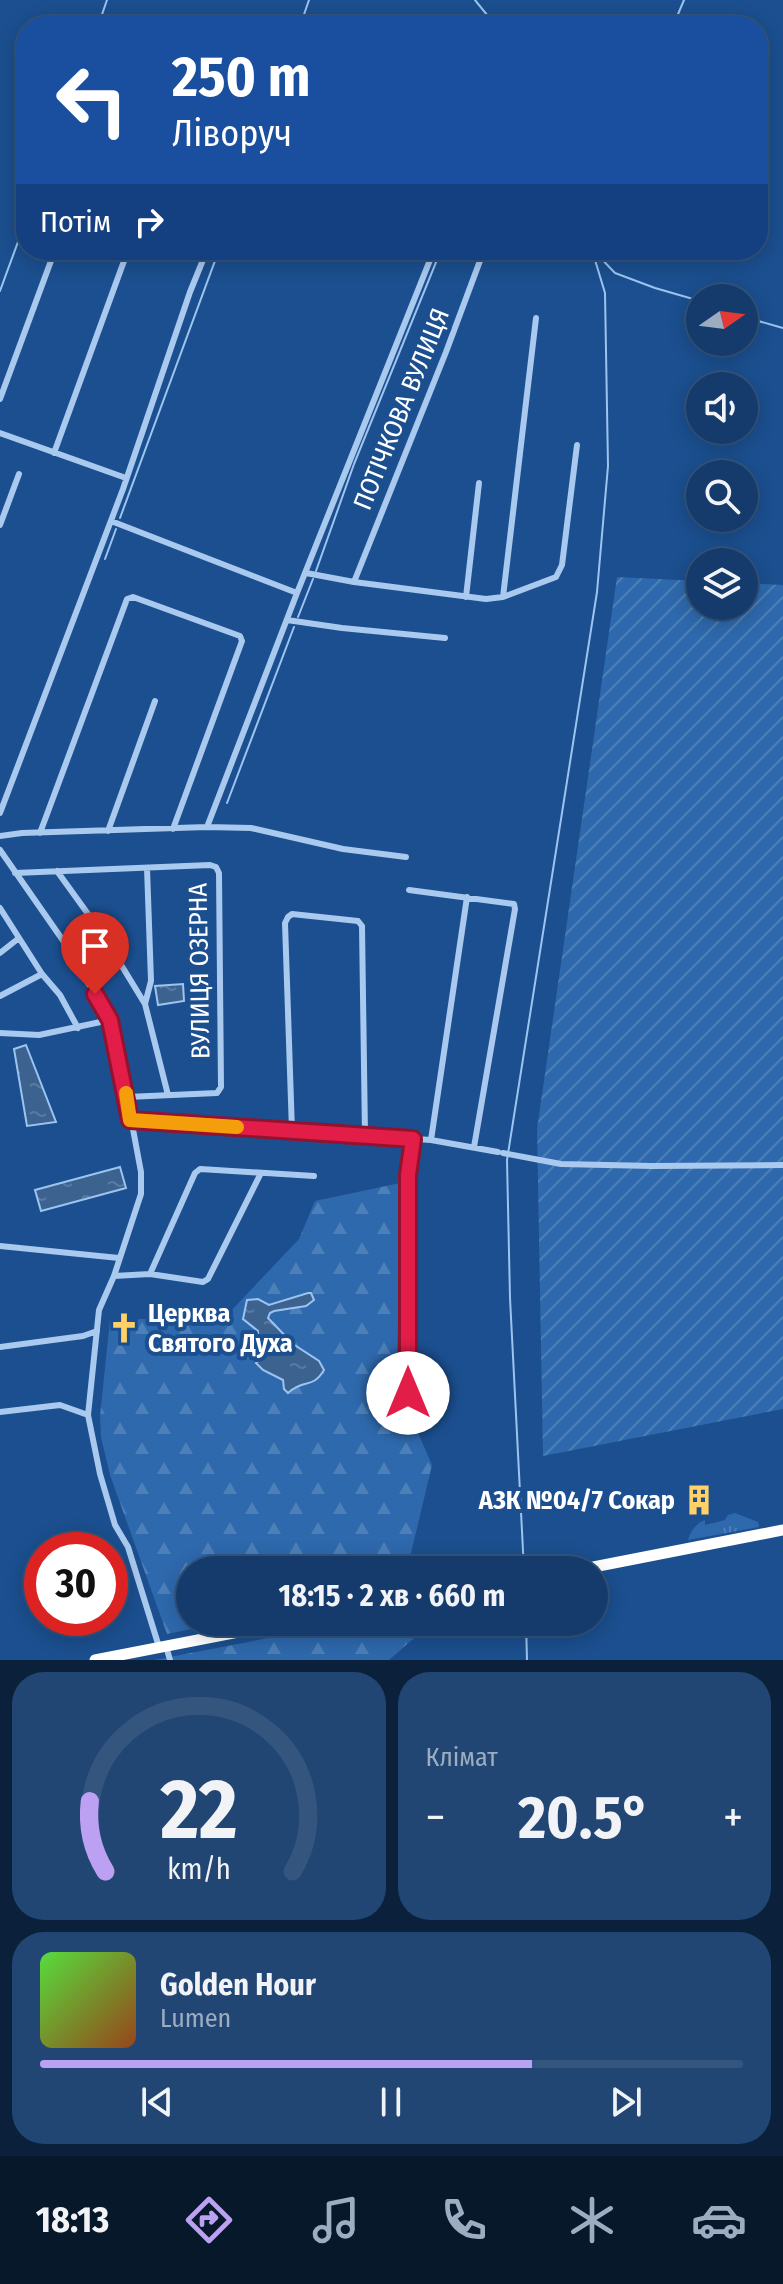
<!DOCTYPE html>
<html lang="uk">
<head>
<meta charset="utf-8">
<style>
	:root { --surface:#143b6b; --page:#214673; --text:#f1f3f6; --muted:#9dadc1; --line:#33557e; --accent:#bca0f2 }
	body { margin:0; font-family:"Fira Sans Condensed",sans-serif; background:var(--page); color:var(--text); height:100vh; display:flex; flex-direction:column; font-size:30px; white-space:nowrap }
	* { box-sizing:border-box; margin:0 }
	p { font-size:26px; color:var(--muted) }
	.icon { flex:none; width:44px; height:44px; fill:none; stroke:currentColor; stroke-width:2; stroke-linecap:round; stroke-linejoin:round }
	.map { position:relative; height:1660px; overflow:hidden }
	.drawer { display:flex; flex-direction:column; gap:12px; padding:12px; background:#0b203b; flex:1 }
	.drawer>* { flex:none }
	.hud { position:absolute; left:16px; top:16px; width:752px; height:244px; border-radius:32px; box-shadow:0 4px 20px #0003,0 0 0 2px var(--line); background:#1a4fa0; color:#fff; overflow:hidden }
	.needle { width:52px; rotate:76deg }
	.fabs { position:absolute; left:686px; top:284px; display:grid; gap:16px }
	.fabs a { display:grid; place-items:center; width:72px; height:72px; border-radius:50%; background:var(--surface); box-shadow:0 4px 20px #0003,0 0 0 2px var(--line); font-size:40px }
	.speed { position:absolute; left:24px; top:1532px; display:flex; gap:16px; font-size:40px; font-weight:700; text-align:center }
	.speed>* { display:grid; place-content:center; width:104px; height:104px; border-radius:50%; background:var(--surface); box-shadow:0 4px 20px #0003,0 0 0 2px var(--line); line-height:1 }
	.speed .limit { border:12px solid #d22; background:#fff; color:#111 }
	.pin { position:absolute; display:grid; place-items:center; width:68px; height:68px; color:#fff; margin:-82px -34px; border-radius:50% 50% 50% 0; rotate:-45deg; box-shadow:0 0 8px #0007 }
	.pin .icon { rotate:45deg }
	.me { position:absolute; width:88px; margin:-44px; rotate:0deg; stroke-linejoin:round; filter:drop-shadow(0 0 6px #0008) }
	.turn { display:flex; align-items:center; gap:28px; height:168px; padding:0 24px; font-size:36px }
	.turn .icon { width:104px; height:104px; stroke-width:2.5 }
	.turn b { display:block; font-size:56px; line-height:68px }
	.then { display:flex; align-items:center; height:76px; padding:0 24px; background:#0003; gap:16px; font-size:30px }
	.big { font-size:60px; font-weight:700; line-height:1.1 }
	.drawer .widget { flex:1; display:flex; flex-direction:column; justify-content:center; gap:12px; min-width:0; padding:0 28px; border-radius:32px; background:var(--page) }
	.drawer .dial { align-items:center; gap:0 }
	.dial svg { height:208px; overflow:visible; fill:none; stroke:var(--line); stroke-width:7; stroke-linecap:round; text-anchor:middle }
	.dial text { fill:var(--text); stroke:none }
	.song { display:flex; align-items:center; gap:24px }
	.cover { width:96px; height:96px; border-radius:12px; background:linear-gradient(135deg,hsl(110 70% 55%),hsl(20 70% 35%)) }
	.played { height:8px; border-radius:4px; background:linear-gradient(90deg,var(--accent) 70%,var(--line) 70%) }
	.keys { display:flex; justify-content:space-around; direction:ltr }
	.heat { display:flex; justify-content:space-between; align-items:center; font-size:44px; direction:ltr }
	.drawer .tiles { flex:1; display:grid; gap:12px; grid-template-columns:1fr 1fr }
	.widget:last-child { grid-column:span 2 }
	.trip { position:absolute; left:176px; top:1556px; width:432px; height:80px; border-radius:40px; background:var(--surface); box-shadow:0 4px 20px #0003,0 0 0 2px var(--line); font-weight:700; line-height:80px; text-align:center }
	.menu { display:flex; height:128px; justify-content:space-around; align-items:center; background:#08182b; color:var(--muted) }
	.menu .icon { width:56px; height:56px }
	.menu .active { color:var(--accent) }
	.menu b { font-size:36px; color:var(--text) }
	.map>svg:first-child { display:block }
	.grass { fill:url(#grass-tufts) }
	.forest { fill:url(#forest-firs) }
	.garden { fill:url(#garden-furrows) }
	.water { fill:url(#water-ripples); stroke:#9cc4f0; stroke-width:2 }
	.lines { fill:none; stroke-linecap:round; stroke-linejoin:round }
	.stream { stroke:#9cc4f0; stroke-width:2 }
	.street { stroke:#a9c9ee; stroke-width:6 }
	.highway { stroke:#fff; stroke-width:11 }
	.route-casing { stroke:#92132f; stroke-width:20 }
	.route { stroke:#e11d48; stroke-width:14 }
	.slow { stroke:#f59e0b; stroke-width:14 }
	.labels { text-anchor:middle; stroke-width:8; stroke-linejoin:round; paint-order:stroke }
	.street-label { font-size:26px; fill:#fff; stroke:#1b4f8f }
	.poi-label { font-size:26px; font-weight:bold; fill:#fff; stroke:#1b4f8f; text-anchor:start }
</style>
</head>
<body>
<div class="map">
<svg width="783" height="1660" viewBox="0 0 783 1660">
	<defs>
		<pattern id="grass-tufts" width="24" height="20" patternUnits="userSpaceOnUse" patternTransform="scale(2)"><rect width="24" height="20" fill="#2e69ad"/><path d="M3 7l-1-3M5 7V3M7 7l1-3M15 17l-1-3M17 17v-4M19 17l1-3" fill="none" stroke="#4d80b9"/></pattern>
		<pattern id="forest-firs" width="22" height="20" patternUnits="userSpaceOnUse" patternTransform="scale(2)"><rect width="22" height="20" fill="#2e69ad"/><path d="M5 1l3.5 6h-7zM16 11l3.5 6h-7z" fill="#4d80b9"/></pattern>
		<pattern id="garden-furrows" width="10" height="10" patternUnits="userSpaceOnUse" patternTransform="scale(2)"><rect width="10" height="10" fill="#2e69ad"/><path d="M-1 1l2-2M0 10L10 0M9 11l2-2" fill="none" stroke="#4d80b9"/></pattern>
		<pattern id="water-ripples" width="26" height="14" patternUnits="userSpaceOnUse" patternTransform="scale(2)"><rect width="26" height="14" fill="#3c6290"/><path d="M2 4q2-2 4 0t4 0M15 11q2-2 4 0t4 0" fill="none" stroke="#597aa1"/></pattern>
	</defs>
	<rect width="100%" height="100%" fill="#1b4f8f"/>
	<path class="grass" d="M735 1513 758 1522 759 1527 688 1540C690 1532 697 1522 705 1520V1525L725 1520 728 1515Z"/>
	<path class="forest" d="M400 1183 397 1385 432 1465 407 1570H190V1622H225L167 1634 110 1475 101 1437 100 1416 110 1320 215 1317 230 1312 299 1239 315 1201Z
		M352 1622H406L421 1632 389 1660H154Z"/>
	<path class="garden" d="M617 577 700 581V606H744V583L783 585V1409L543 1456 537 1129Z"/>
	<path class="water" d="M183 984 184 1001 158 1005 155 986Z
		M26 1045 56 1122 27 1126 14 1049Z
		M120 1167 126 1188 41 1211 35 1190Z
		M308 1293H311L314 1300 306 1306 274 1311 270 1313 268 1318 293 1344 319 1361 324 1370C312 1390 304 1378 288 1393L284 1389 283 1380 263 1370 256 1363 261 1358 258 1341 250 1339V1334L258 1333V1331L243 1319 247 1300 258 1299 269 1305Z"/>
	<g class="lines">
		<path class="stream" d="M475 0 496 26
			M98 26 107 0
			M300 26 309 0
			M673 26 684 0
			M594 251 615 273 655 288 700 301
			M0 291 26 220
			M744 317 783 328
			M120 518 219 250
			M105 559 116 529
			M316 571 354 464 441 250
			M298 617 313 579
			M227 803 294 627
			M524 1570 510 1298 507 1160 597 592 608 466 605 293 592 250
			M526 1622 527 1660"/>
		<path class="street" d="M0 399 55 250
			M0 433 126 478
			M54 453 128 250
			M111 521 297 593
			M0 525 19 474
			M306 573 354 582 486 599 503 597 556 577 562 565 577 445
			M354 582 446 352 484 250
			M466 597 479 483
			M503 597 536 318
			M287 620 342 628 445 638
			M0 813 123 489 190 292 207 250
			M207 827 297 593 434 250
			M108 831 155 701
			M40 833 127 599 133 597 240 636 242 641 173 829
			M0 836 22 833 207 827 251 828 343 849 406 857
			M0 850 64 942 110 1020 127 1097 141 1172V1194L114 1276 99 1310 88 1415 100 1474 115 1525 128 1547 159 1647
			M147 868 151 981 145 1004 168 1095
			M57 871 101 932 145 1004
			M15 873 210 865 216 867 219 873 221 1087 217 1093 127 1097
			M409 890 514 904 515 909 474 1147
			M0 908 42 974 60 995 78 1028
			M0 953 19 938
			M0 996 42 974
			M0 1033 39 1035 110 1020
			M130 1120 431 1140 498 1152
			M292 1131 285 923 288 917 292 914 358 921 362 926 365 1135
			M431 1140 467 897
			M503 1153 561 1164 652 1166 783 1165
			M0 1246 119 1258
			M150 1274 195 1173 200 1169 314 1176
			M114 1276 150 1274 203 1282 208 1279 261 1173
			M0 1347 83 1336 97 1331
			M408 1393V1175L413 1139
			M0 1412 60 1405 88 1415
			M166 1646 170 1660"/>
		<path class="highway" d="M578 1570 783 1530
			M95 1660 290 1622"/>
	</g>
	<g class="lines">
		<g class="route-casing">
			<path id="route" d="M95 994 110 1020 130 1120 413 1139 408 1175V1393"/>
		</g>
		<use href="#route" class="route"/>
		<path class="slow" d="M126 1093 130 1120 237 1127"/>
	</g>
	<defs>
		<g id="church-bare" transform="scale(2.4)"><path d="M-1.2-6h2.4v3.5h3.3v2.4h-3.3V6h-2.4V-.1h-3.3v-2.4h3.3Z" fill="#ffd166" stroke="#1b4f8f" stroke-width="2.5" paint-order="stroke"/></g>
		<g id="building-bare" transform="scale(2.4)"><path d="M-4-6H4V6H1V3H-1V6H-4ZM-2.5-4.3h1.7v1.8h-1.7ZM.8-4.3h1.7v1.8H.8ZM-2.5-1h1.7V.8h-1.7ZM.8-1h1.7V.8H.8Z" fill="#ffd166" stroke="#1b4f8f" stroke-width="2.5" paint-order="stroke"/></g>
	</defs>
	<g fill-rule="evenodd">
		<use href="#church-bare" x="124" y="1328"/>
		<use href="#building-bare" x="699" y="1500"/>
	</g>
	<g class="labels">
		<g class="street-label">
			<text transform="translate(401 409) rotate(-68)" y="9">ПОТІЧКОВА ВУЛИЦЯ</text>
			<text transform="translate(199 971) rotate(-91)" y="9">ВУЛИЦЯ ОЗЕРНА</text>
		</g>
		<g class="poi-label">
			<text x="148" y="1322">Церква<tspan x="148" dy="30">Святого Духа</tspan></text>
			<text x="675" y="1509" text-anchor="end">АЗК №04/7 Сокар</text>
		</g>
	</g>
</svg>
<div class="fabs">
<a><svg class="needle" viewBox="-14 -14 28 28"><path d="M0-13l5 13h-10z" fill="#e53935"/><path d="M0 13l5-13h-10z" fill="#9dadc1"/></svg></a>
<a><svg class="icon" aria-label="sound" viewBox="0 0 24 24"><path d="M4 9h4l5-4v14l-5-4H4zM17 9q2 3 0 6"/></svg></a>
<a><svg class="icon" aria-label="search" viewBox="0 0 24 24"><circle cx="10" cy="10" r="6"/><path d="M15 15l6 6"/></svg></a>
<a><svg class="icon" aria-label="layers" viewBox="0 0 24 24"><path d="M12 4l9 5-9 5-9-5zM3 14l9 5 9-5"/></svg></a>
</div>
<div class="speed"><div class="limit">30</div></div>
<div class="pin" style="left:95px;top:994px;background:#d93025"><svg class="icon" aria-label="arrive" viewBox="0 0 24 24"><path d="M6 21V4h12l-3 4 3 4H6"/></svg></div>
<svg class="me" style="left:408px;top:1393px" viewBox="-20 -20 40 40"><circle r="19" fill="#fff"/><path d="M0-13L10 11 0 6-10 11z" fill="#e11d48"/></svg>
<div class="trip">18:15 · 2 хв · 660 m</div>
<div class="hud">
<div class="turn"><svg class="icon" aria-label="left" viewBox="0 0 24 24"><path d="M17 20v-9H6M10 6l-5 5 5 5"/></svg><div><b>250 m</b>Ліворуч</div></div>
<div class="then">Потім<svg class="icon" aria-label="right" viewBox="0 0 24 24"><path d="M7 20v-9h11M14 6l5 5-5 5"/></svg></div>
</div>
</div>
<section class="drawer">
<div class="tiles">
<div class="widget dial"><svg viewBox="0 0 100 80">
<path d="M14 69A42 42 0 1 1 86 69"/>
<path d="M14 69A42 42 0 0 1 8 42" stroke="#bca0f2"/>
<text x="50" y="56" font-size="32" font-weight="700">22</text>
<text x="50" y="72" font-size="11">km/h</text>
</svg></div>
<div class="widget"><p>Клімат</p>
<div class="heat"><a>−</a><b class="big">20.5°</b><a>+</a></div>
</div>
<div class="widget">
<div class="song"><i class="cover"></i><div><b>Golden Hour</b><p>Lumen</p></div></div>
<div class="played"></div>
<div class="keys"><svg class="icon" aria-label="previous" viewBox="0 0 24 24"><path d="M18 5L8 12l10 7zM5 5v14"/></svg><svg class="icon" aria-label="pause" viewBox="0 0 24 24"><path d="M8 5v14M16 5v14"/></svg><svg class="icon" aria-label="next" viewBox="0 0 24 24"><path d="M6 5l10 7-10 7zM19 5v14"/></svg></div>
</div>
</div>
</section>
<nav class="menu">
<b>18:13</b>
<svg class="icon active" aria-label="directions" viewBox="0 0 24 24"><path d="M12 3l9 9-9 9-9-9zM9 14v-3h6M13 9l2 2-2 2"/></svg>
<svg class="icon" aria-label="music" viewBox="0 0 24 24"><path d="M9 18V5l10-2v13"/><circle cx="6" cy="18" r="3"/><circle cx="16" cy="16" r="3"/></svg>
<svg class="icon" aria-label="phone" viewBox="0 0 24 24"><path d="M5 4h4l2 5-3 2q2 4 5 5l2-3 5 2v4C11 20 4 13 5 4z"/></svg>
<svg class="icon" aria-label="climate" viewBox="0 0 24 24"><path d="M12 3v18M4 7l16 10M4 17L20 7"/></svg>
<svg class="icon" aria-label="car" viewBox="0 0 24 24"><path d="M5 17H2v-5l4-1 3-4h7l3 4 3 1v5h-3M9 17h6M6 11h13"/><circle cx="7" cy="17" r="2"/><circle cx="17" cy="17" r="2"/></svg>
</nav>
</body>
</html>
